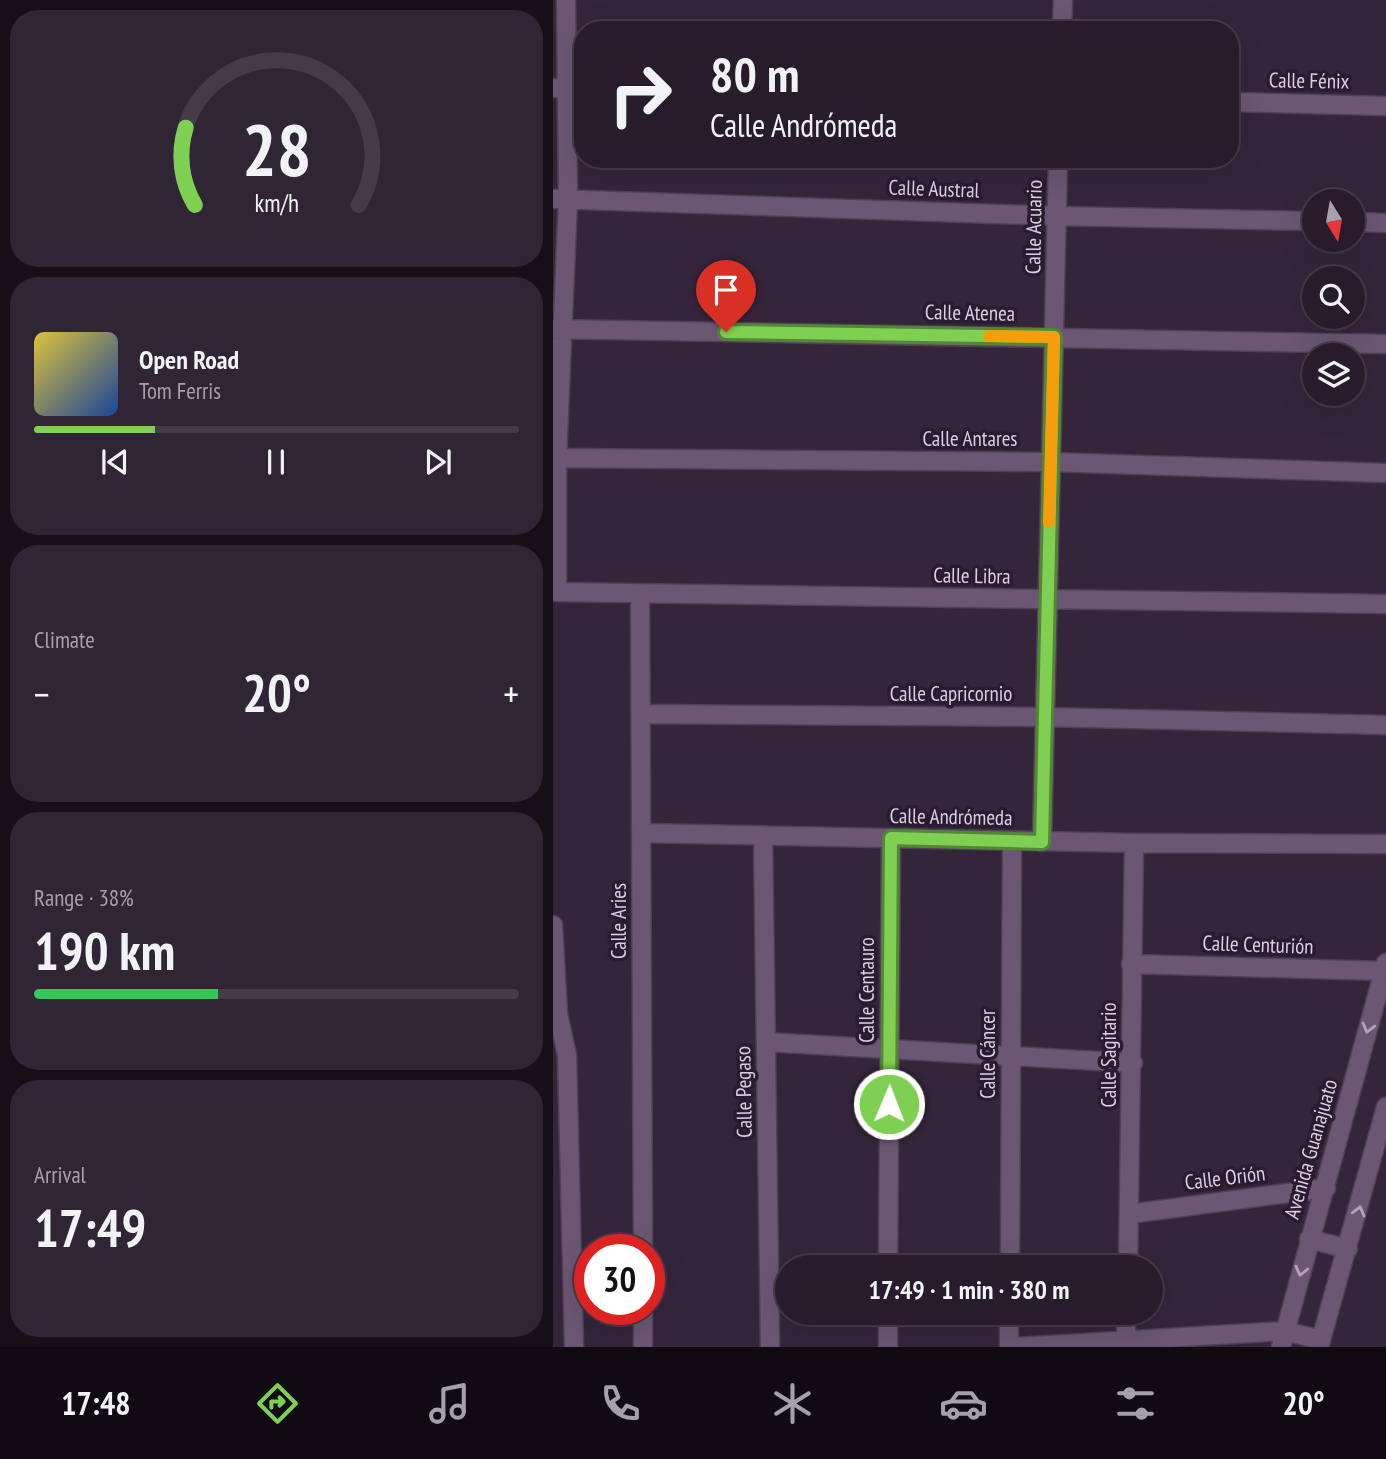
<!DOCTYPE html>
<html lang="en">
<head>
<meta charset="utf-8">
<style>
	:root { --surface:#281c2c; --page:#302534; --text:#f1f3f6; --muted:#a5a1a9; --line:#443a48; --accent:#7fd052 }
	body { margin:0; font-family:"PT Sans Narrow",sans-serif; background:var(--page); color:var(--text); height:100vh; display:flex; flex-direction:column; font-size:26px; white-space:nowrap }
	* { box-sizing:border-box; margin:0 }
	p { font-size:23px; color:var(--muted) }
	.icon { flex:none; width:38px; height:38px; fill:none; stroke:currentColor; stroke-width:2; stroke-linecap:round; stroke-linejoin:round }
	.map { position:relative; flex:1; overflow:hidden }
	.side { display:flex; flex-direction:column; gap:10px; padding:10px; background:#160f18; width:553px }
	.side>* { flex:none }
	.hud { position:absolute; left:21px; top:21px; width:665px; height:147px; border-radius:28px; box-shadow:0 7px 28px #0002,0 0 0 2px var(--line); background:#281c2c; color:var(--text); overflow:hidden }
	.needle { width:46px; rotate:169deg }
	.fabs { position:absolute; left:749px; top:189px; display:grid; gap:14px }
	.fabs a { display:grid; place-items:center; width:63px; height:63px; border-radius:50%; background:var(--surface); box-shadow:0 7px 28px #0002,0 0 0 2px var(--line); font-size:35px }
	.speed { position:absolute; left:21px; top:1234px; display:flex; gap:14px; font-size:35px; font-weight:700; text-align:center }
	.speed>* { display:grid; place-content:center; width:91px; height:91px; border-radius:50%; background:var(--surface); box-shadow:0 7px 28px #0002,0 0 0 2px var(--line); line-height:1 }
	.speed .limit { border:10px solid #d22; background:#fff; color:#111 }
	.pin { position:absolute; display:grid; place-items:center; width:60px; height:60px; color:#fff; margin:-72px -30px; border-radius:50% 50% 50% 0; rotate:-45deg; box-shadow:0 0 7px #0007 }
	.pin .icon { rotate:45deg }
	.me { position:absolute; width:77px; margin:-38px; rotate:1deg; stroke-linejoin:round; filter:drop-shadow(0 0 5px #0008) }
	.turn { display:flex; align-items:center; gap:24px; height:147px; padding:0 21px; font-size:32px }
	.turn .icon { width:91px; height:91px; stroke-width:2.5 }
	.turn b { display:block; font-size:49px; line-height:60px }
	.big { font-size:52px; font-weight:800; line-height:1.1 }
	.side .card { flex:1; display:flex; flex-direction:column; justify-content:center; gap:10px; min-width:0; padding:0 24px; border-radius:28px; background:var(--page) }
	.side .dial { align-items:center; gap:0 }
	.dial svg { height:182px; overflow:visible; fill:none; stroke:var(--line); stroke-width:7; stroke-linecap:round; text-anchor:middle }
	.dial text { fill:var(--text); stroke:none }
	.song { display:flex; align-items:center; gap:21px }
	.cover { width:84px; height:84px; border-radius:10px; background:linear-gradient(135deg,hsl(50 70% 55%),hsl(220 70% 35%)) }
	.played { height:7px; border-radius:4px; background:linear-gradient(90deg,var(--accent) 25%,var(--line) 25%) }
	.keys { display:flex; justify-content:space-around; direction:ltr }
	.heat { display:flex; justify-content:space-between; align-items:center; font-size:38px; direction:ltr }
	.charge { height:10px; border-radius:5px; background:linear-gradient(90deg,#34c759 38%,var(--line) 0) }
	.trip { position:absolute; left:222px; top:1255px; width:388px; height:70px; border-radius:35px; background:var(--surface); box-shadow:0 7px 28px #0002,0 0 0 2px var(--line); font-weight:800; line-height:70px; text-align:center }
	.tabs { display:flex; height:112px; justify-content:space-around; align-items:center; background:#100b12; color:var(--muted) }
	.tabs .icon { width:49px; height:49px }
	.tabs .on { color:var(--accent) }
	.tabs b { font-size:32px; color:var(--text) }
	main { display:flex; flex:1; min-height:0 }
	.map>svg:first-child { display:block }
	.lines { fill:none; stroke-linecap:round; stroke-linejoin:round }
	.minor-casing { stroke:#4f4055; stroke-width:21 }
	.minor { stroke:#6b5773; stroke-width:18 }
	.oneway { stroke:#b2a5b8 }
	.route-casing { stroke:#538735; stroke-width:18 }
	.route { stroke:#7fd052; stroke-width:12 }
	.slow { stroke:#f59e0b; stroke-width:12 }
	.labels { text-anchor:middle; stroke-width:7; stroke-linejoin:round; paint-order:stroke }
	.street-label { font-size:21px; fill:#d9cfdd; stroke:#2b1b31 }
</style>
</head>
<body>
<main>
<section class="side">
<div class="card dial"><svg viewBox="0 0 100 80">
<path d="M14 69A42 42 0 1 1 86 69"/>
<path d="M14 69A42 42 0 0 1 10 35" stroke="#7fd052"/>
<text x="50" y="56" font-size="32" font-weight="700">28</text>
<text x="50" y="72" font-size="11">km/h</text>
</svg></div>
<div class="card">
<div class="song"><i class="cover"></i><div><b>Open Road</b><p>Tom Ferris</p></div></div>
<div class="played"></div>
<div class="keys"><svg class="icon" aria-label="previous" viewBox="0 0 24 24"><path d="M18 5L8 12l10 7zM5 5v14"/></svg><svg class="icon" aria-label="pause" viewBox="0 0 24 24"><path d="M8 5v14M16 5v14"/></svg><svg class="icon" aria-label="next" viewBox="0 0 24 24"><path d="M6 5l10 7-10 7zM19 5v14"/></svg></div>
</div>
<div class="card"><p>Climate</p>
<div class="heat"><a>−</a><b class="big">20°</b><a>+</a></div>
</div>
<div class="card"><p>Range · 38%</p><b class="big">190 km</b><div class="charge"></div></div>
<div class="card"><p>Arrival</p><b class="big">17:49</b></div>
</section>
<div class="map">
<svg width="833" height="1347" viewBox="0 0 833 1347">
	<rect width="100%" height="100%" fill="#35253b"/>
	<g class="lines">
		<g class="minor-casing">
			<path id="minor" d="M13 0 15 199 4 458V592L833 604
				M509 30 510 0
				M0 88 30 89
				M677 102 833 106
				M0 199 504 216 761 221
				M800 222 833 223
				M0 329 833 344
				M0 458 496 462 833 473
				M87 593 90 1250
				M89 714 491 717 833 725
				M89 833 581 843 833 844
				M210 836 217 1347
				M489 842 505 159
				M0 925 5 1014 14 1055 21 1347
				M578 964 830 971
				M213 1042 580 1063
				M576 1214 773 1188
				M756 1239 795 1249
				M335 1267 338 838
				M457 1267 459 841
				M575 1267 581 843
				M90 1309V1347
				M573 1339V1312
				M335 1347V1312
				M456 1347V1312
				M462 1347 732 1331 768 1340
				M728 1347 833 963
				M766 1347 833 1107"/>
		</g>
		<use href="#minor" class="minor"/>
	</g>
	<defs><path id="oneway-chevron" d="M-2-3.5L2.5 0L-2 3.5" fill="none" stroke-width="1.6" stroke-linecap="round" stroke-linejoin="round" transform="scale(1.75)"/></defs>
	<g class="oneway">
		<use href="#oneway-chevron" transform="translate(815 1028) rotate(105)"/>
		<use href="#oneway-chevron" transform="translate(806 1211) rotate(-75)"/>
		<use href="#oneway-chevron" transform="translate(748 1271) rotate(104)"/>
	</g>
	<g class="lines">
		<g class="route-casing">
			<path id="route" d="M173 332 501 337 489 842 338 838 336 1104"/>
		</g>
		<use href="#route" class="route"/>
		<path class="slow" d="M436 336 501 337 496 522"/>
	</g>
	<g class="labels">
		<g class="street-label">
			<text transform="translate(756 81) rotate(1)" y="7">Calle Fénix</text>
			<text transform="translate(381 189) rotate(2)" y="7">Calle Austral</text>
			<text transform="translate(481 227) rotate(-89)" y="7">Calle Acuario</text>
			<text transform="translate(417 313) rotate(1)" y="7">Calle Atenea</text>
			<text x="417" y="446">Calle Antares</text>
			<text transform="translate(419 576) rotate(1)" y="7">Calle Libra</text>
			<text x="398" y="701">Calle Capricornio</text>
			<text transform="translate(398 817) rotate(1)" y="7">Calle Andrómeda</text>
			<text transform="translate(66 921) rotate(-90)" y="7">Calle Aries</text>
			<text transform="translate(705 945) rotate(2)" y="7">Calle Centurión</text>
			<text transform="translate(314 990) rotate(-90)" y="7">Calle Centauro</text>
			<text transform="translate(435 1054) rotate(-90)" y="7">Calle Cáncer</text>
			<text transform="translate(556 1055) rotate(-90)" y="7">Calle Sagitario</text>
			<text transform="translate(191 1092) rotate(-91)" y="7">Calle Pegaso</text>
			<text transform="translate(758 1149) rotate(-74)" y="7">Avenida Guanajuato</text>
			<text transform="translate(672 1178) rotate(-7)" y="7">Calle Orión</text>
		</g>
	</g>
</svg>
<div class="fabs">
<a><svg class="needle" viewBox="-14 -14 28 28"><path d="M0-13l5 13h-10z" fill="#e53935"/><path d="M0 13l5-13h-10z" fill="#a5a1a9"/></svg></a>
<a><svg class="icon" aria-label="search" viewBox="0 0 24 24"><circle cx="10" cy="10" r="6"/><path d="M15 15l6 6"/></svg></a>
<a><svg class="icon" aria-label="layers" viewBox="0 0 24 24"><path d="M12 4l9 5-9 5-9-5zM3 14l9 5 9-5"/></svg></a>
</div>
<div class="speed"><div class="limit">30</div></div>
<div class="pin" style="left:173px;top:332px;background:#d93025"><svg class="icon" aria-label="arrive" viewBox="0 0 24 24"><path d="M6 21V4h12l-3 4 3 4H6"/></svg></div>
<svg class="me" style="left:336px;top:1104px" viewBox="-20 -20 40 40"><circle r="17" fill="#7fd052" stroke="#fff" stroke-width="3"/><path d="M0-11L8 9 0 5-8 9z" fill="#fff"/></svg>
<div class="trip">17:49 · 1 min · 380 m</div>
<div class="hud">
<div class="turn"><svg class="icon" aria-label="right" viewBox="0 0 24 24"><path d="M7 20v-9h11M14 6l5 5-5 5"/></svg><div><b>80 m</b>Calle Andrómeda</div></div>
</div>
</div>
</main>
<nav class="tabs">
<b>17:48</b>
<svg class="icon on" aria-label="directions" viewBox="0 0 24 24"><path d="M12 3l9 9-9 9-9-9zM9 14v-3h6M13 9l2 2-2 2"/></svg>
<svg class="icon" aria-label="music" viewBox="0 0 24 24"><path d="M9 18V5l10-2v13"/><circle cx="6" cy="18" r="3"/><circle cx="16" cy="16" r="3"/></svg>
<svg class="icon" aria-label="phone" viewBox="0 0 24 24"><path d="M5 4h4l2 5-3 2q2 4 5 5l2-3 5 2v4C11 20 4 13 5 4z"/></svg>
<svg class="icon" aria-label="climate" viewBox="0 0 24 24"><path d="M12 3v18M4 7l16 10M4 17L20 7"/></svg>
<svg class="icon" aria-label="car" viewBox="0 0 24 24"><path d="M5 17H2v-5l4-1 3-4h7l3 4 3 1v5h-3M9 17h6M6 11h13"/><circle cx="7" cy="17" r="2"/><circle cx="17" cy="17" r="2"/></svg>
<svg class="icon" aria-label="filters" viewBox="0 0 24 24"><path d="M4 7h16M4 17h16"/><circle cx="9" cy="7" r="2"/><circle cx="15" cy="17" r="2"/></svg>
<b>20°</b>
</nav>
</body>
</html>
